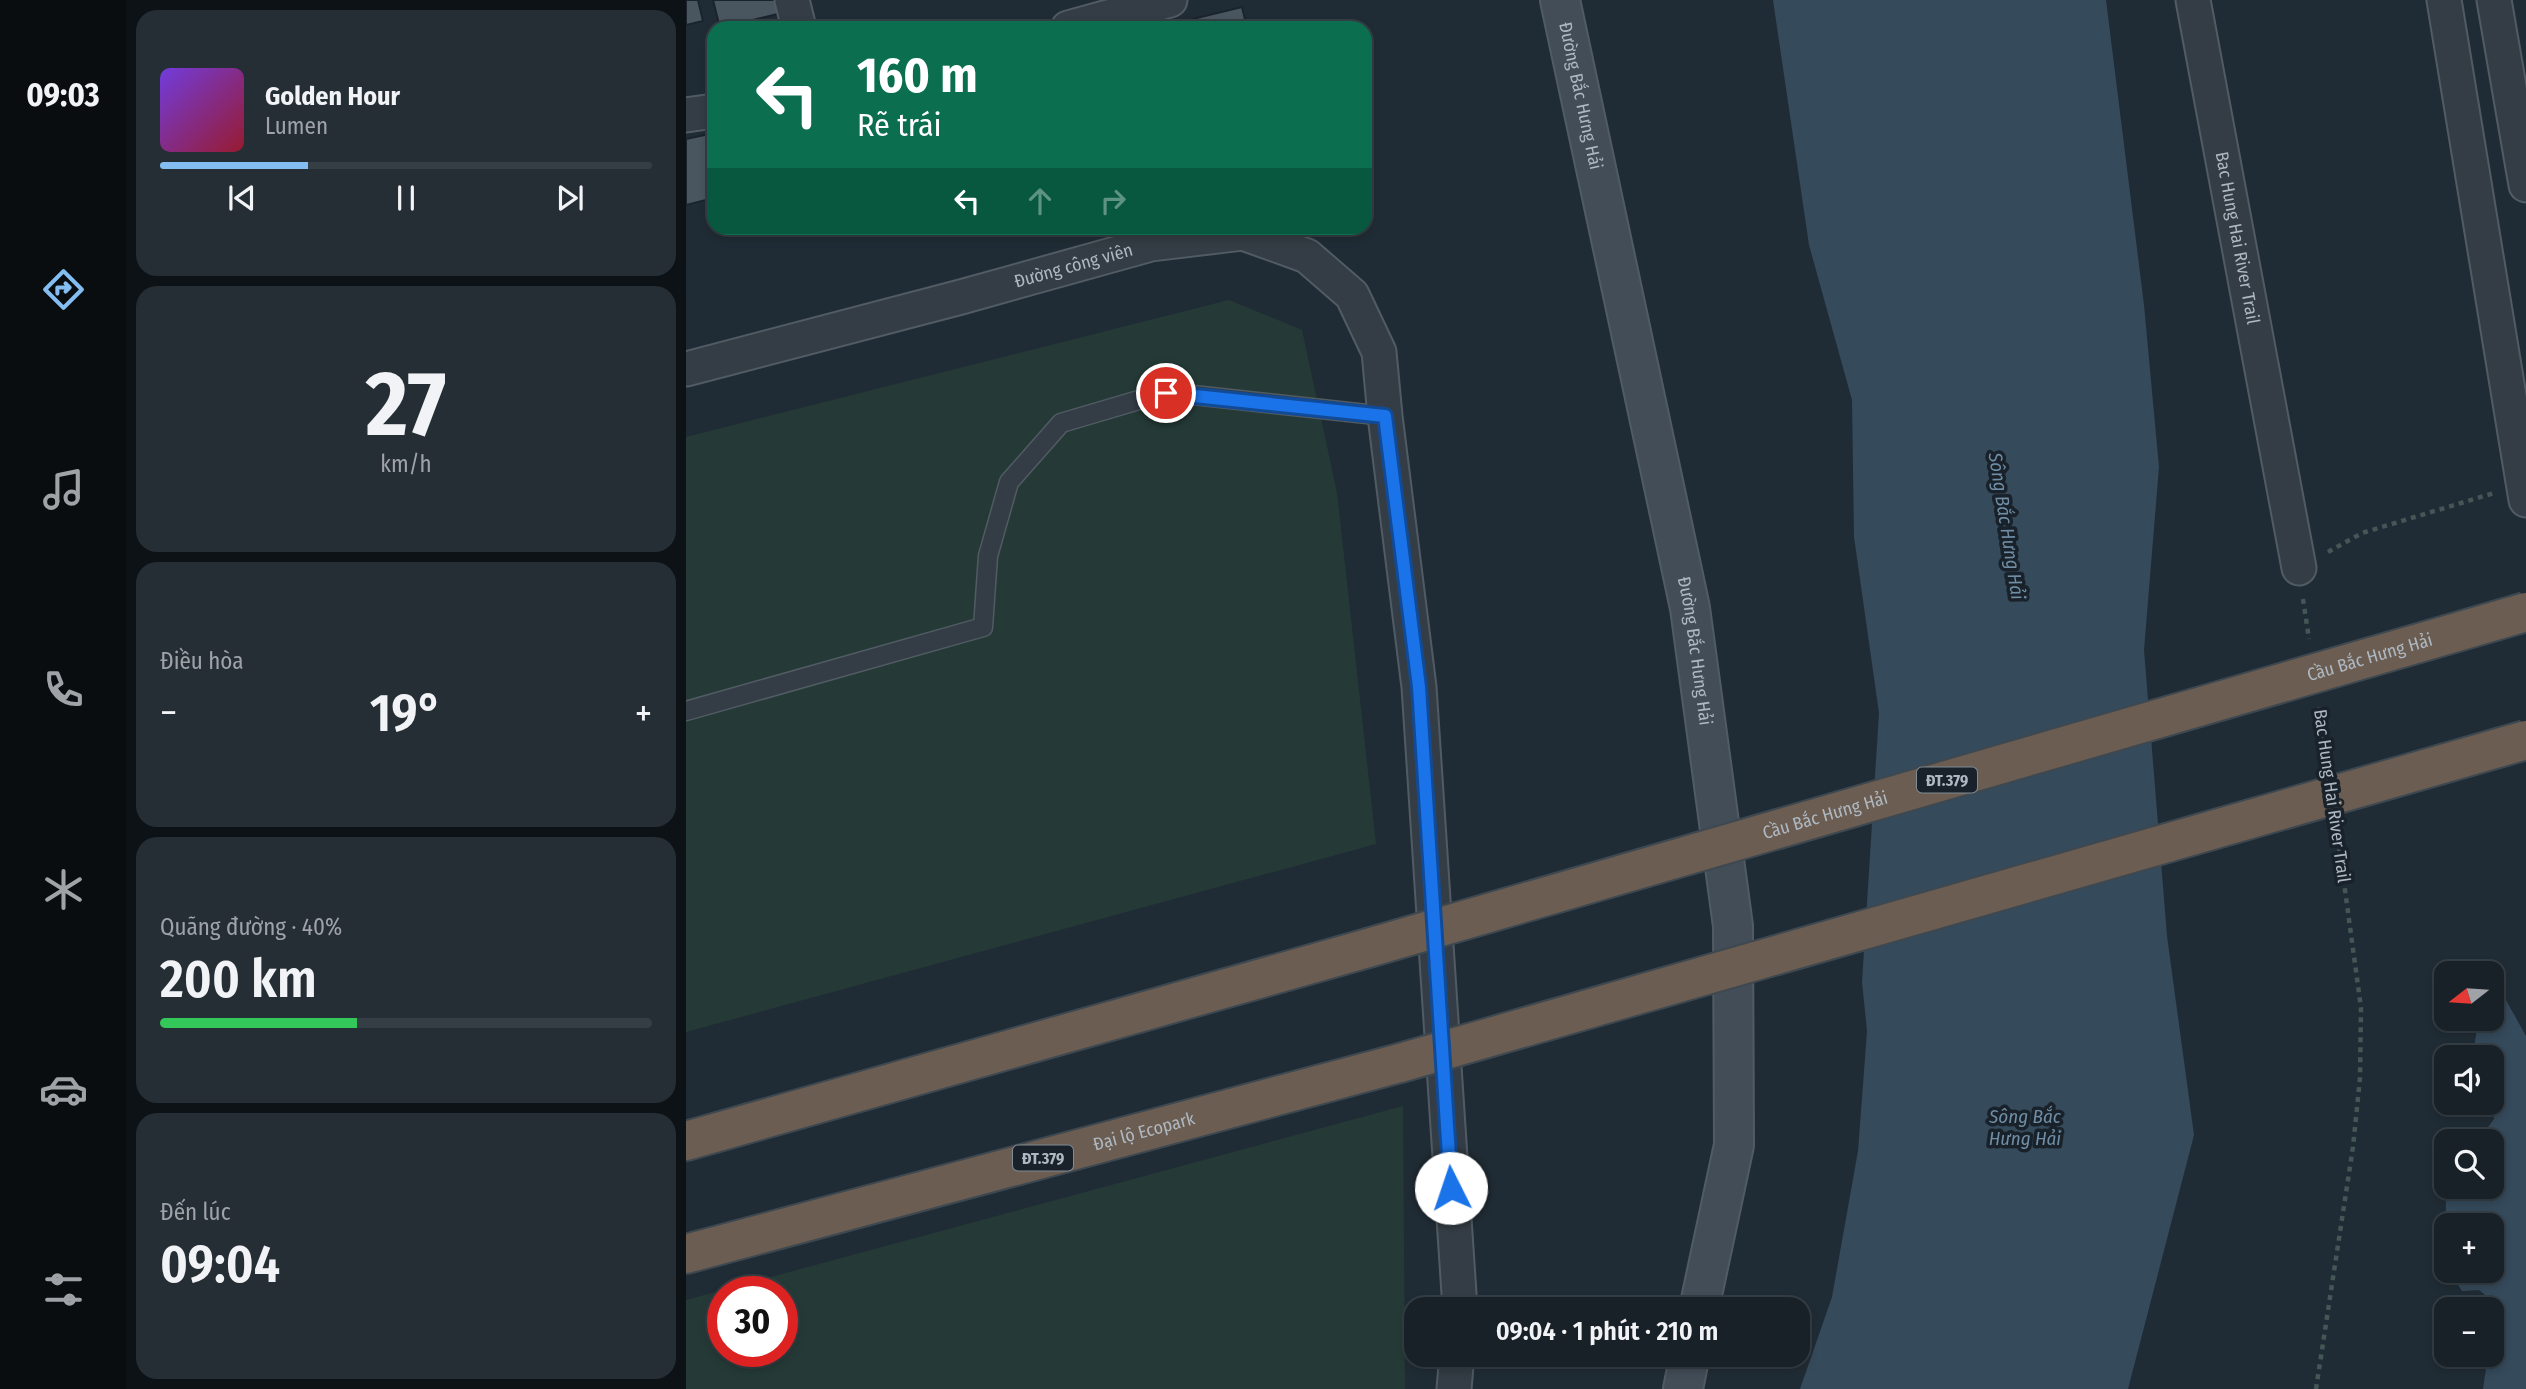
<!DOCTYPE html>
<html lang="vi">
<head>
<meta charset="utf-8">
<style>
	:root { --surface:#182128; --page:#252e34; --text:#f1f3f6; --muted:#9fa3a8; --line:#363e45; --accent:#84bdf1 }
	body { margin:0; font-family:"Fira Sans Condensed",sans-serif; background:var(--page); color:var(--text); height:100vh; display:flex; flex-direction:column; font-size:26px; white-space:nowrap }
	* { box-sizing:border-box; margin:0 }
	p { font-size:23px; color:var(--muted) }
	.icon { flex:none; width:38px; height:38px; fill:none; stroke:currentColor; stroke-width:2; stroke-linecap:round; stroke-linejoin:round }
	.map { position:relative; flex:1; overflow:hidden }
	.side { display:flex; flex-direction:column; gap:10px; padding:10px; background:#0d1216; width:560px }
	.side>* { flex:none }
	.hud { position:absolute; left:21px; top:21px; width:665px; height:214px; border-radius:21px; box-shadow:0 4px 10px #0003,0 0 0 2px var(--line); background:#0b6e4f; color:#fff; overflow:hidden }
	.needle { width:46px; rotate:253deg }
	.controls { position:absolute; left:1748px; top:961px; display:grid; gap:14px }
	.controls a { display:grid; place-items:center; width:70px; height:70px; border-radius:14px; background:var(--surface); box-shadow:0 4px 10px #0003,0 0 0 2px var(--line); font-size:35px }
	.speed { position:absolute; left:21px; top:1276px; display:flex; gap:14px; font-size:35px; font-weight:700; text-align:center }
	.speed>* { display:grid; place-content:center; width:91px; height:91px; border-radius:50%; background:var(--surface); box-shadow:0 4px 10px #0003,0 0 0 2px var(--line); line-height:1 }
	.speed .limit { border:10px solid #d22; background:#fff; color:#111 }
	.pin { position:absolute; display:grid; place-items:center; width:60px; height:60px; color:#fff; margin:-30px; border:4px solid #fff; border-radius:50%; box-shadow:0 2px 7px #0007 }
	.me { position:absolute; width:77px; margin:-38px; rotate:356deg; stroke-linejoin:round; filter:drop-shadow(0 0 5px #0008) }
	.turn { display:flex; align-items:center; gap:24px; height:147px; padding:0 35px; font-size:32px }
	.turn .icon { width:91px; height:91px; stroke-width:2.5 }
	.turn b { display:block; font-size:49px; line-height:60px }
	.lanes { display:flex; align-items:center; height:66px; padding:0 35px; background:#0003; justify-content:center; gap:35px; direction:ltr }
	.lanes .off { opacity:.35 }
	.big { font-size:52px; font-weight:600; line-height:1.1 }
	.side .card { flex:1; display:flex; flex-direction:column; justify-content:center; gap:10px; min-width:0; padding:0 24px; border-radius:21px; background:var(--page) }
	.side .dial { align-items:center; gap:0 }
	.dial b { font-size:91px; line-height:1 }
	.song { display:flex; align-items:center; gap:21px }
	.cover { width:84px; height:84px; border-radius:10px; background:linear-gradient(135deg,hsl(260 70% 55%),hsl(350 70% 35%)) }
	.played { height:7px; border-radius:4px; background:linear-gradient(90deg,var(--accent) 30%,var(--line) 30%) }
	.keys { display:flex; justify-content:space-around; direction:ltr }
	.heat { display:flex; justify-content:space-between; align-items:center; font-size:38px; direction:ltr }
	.charge { height:10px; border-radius:5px; background:linear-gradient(90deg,#34c759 40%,var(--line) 0) }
	.trip { position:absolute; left:718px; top:1297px; width:406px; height:70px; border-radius:21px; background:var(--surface); box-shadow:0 4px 10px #0003,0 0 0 2px var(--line); font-weight:600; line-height:70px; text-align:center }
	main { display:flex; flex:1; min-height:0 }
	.tabs { display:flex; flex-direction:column; width:126px; justify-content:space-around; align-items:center; background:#0a0d10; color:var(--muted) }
	.tabs .icon { width:49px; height:49px }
	.tabs .on { color:var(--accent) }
	.tabs b { font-size:32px; color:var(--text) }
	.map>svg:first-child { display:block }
	.green { fill:#253a37; fill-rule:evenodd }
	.water { fill:#354a5b }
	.building { fill:#495660; stroke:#1b242c; stroke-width:2 }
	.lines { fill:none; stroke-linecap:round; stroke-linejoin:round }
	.lane-casing { stroke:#515b63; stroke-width:21 }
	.street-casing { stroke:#515b63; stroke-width:37 }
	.secondary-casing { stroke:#515b63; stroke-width:42 }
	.highway-casing { stroke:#3e4850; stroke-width:42 }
	.path { stroke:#445656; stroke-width:4.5; stroke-dasharray:5 5; stroke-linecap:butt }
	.lane { stroke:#343d45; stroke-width:18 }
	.street { stroke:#343d45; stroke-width:33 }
	.secondary { stroke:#424d58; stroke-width:38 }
	.highway { stroke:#6b5d51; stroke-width:38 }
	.highway-bridge-casing { stroke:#3e4850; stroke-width:42; stroke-linecap:butt }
	.highway-bridge { stroke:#6b5d51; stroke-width:38 }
	.route-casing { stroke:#114b97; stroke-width:18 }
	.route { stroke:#1a73e8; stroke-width:12 }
	.labels { text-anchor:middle; stroke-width:7; stroke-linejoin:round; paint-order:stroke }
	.shield { fill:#19222a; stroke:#818b94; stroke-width:2 }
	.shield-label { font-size:16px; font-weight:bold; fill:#aeb8c2 }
	.street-label { font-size:18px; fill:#aeb8c2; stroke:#19222a }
	.water-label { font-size:19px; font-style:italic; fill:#708ea5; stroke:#19222a }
</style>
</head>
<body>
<main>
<nav class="tabs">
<b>09:03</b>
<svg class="icon on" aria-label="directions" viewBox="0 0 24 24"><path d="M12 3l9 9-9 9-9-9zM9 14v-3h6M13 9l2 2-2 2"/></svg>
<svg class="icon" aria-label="music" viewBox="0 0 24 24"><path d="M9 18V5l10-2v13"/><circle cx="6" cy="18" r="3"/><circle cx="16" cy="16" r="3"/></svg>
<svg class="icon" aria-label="phone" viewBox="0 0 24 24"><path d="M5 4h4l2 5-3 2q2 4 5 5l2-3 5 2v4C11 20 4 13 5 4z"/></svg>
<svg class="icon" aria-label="climate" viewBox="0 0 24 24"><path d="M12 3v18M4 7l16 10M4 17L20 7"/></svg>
<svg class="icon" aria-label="car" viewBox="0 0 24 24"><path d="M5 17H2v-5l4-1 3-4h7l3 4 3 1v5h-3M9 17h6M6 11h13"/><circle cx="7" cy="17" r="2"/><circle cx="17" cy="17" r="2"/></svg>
<svg class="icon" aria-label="filters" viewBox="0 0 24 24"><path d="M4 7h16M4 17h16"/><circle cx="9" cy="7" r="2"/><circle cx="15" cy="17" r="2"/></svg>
</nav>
<section class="side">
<div class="card">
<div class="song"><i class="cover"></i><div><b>Golden Hour</b><p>Lumen</p></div></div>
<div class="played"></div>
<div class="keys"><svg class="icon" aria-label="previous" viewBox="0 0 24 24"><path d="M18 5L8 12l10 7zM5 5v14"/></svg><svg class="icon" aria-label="pause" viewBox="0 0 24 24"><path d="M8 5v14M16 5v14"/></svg><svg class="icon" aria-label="next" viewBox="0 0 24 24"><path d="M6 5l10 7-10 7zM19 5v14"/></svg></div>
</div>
<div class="card dial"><b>27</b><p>km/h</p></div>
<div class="card"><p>Điều hòa</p>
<div class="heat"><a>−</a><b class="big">19°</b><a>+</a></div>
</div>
<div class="card"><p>Quãng đường · 40%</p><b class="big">200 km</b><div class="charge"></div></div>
<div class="card"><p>Đến lúc</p><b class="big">09:04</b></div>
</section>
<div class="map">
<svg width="1840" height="1389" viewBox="0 0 1840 1389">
	<rect width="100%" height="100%" fill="#202c35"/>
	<path class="green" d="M543 300 616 330 651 493 690 844 0 1032V437Z
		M717 1106 719 1389H0V1300ZM37 1292H96V1351H37Z"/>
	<path class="water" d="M1087 0H1420L1458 305 1473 467 1458 650 1481 936 1508 1135 1442 1389H1114L1146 1297 1172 1151 1181 1031 1176 982 1193 713 1168 537 1166 400 1123 245Z
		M1806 988 1816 993 1840 1036V1389H1797L1802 1355 1806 1354 1807 1318 1804 1299 1793 1290 1776 1291 1763 1271 1806 1270V1225H1760V1267L1759 1265 1760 1195 1763 1187 1806 1186V1141H1792L1808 1119 1806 1057H1784L1788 1049 1791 1028 1772 1019 1806 1018Z"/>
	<path class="building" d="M0 0H12L17 21 0 25Z
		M27 0H96L100 12 34 28Z
		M556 7 561 28H483L482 25Z
		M28 133V198L0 205V139Z"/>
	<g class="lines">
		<g class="lane-casing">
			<path id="lane" d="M0 711 297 627 302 556 323 482 375 423 480 392 699 416"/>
		</g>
		<g class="street-casing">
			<g id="street">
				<path d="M106 0 113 28"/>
				<path id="s1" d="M1507 0 1613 568"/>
				<path d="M1758 0 1840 500"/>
				<path d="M1808 0 1840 185"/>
				<path d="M382 28 484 0"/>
				<path d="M0 115 28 111"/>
				<path id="s2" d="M0 369 275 297 465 244 557 233 621 256 666 295 693 352 699 416 733 687 774 1309"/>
				<path d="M768 1389 771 1354"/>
			</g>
		</g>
		<g class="secondary-casing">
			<g id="secondary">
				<path id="s3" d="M874 0 1004 608 1047 926 1048 1145 1013 1309"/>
				<path d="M997 1389 1004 1354"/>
			</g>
		</g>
		<g class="highway-casing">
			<g id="highway">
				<path d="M0 1141 682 948"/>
				<path id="s4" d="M0 1254 714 1063"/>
			</g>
		</g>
		<path class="path" d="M1642 552 1676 533 1808 493
			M1617 599 1623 639
			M1633 707 1640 760
			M1630 1389 1667 1147 1674 1078 1675 1008 1651 831"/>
		<use href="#lane" class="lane"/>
		<use href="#street" class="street"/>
		<use href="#secondary" class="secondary"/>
		<use href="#highway" class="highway"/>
		<g class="highway-bridge-casing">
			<g id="highway-bridge">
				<path id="s5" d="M682 948 1840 612"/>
				<path d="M714 1063 1840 740"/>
			</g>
		</g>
		<use href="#highway-bridge" class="highway-bridge"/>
	</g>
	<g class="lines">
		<g class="route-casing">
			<path id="route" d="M480 393 699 416 733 687 765 1188"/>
		</g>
		<use href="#route" class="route"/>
	</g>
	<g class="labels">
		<g class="shield">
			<rect x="1231" y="767.5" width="60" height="25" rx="5"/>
			<rect x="327" y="1145.5" width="60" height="25" rx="5"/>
		</g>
		<g class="shield-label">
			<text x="1261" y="786">ĐT.379</text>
			<text x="357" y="1164">ĐT.379</text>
		</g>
		<g class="street-label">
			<text dy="6" stroke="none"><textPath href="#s3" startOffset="98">Đường Bắc Hưng Hải</textPath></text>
			<text dy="6" stroke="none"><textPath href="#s1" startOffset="242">Bac Hung Hai River Trail</textPath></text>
			<text dy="6" stroke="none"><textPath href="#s2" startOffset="401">Đường công viên</textPath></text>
			<text dy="6" stroke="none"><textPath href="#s3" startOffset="665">Đường Bắc Hưng Hải</textPath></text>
			<text dy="6" stroke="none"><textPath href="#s5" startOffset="1043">Cầu Bắc Hưng Hải</textPath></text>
			<text transform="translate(1646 796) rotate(82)" y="6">Bac Hung Hai River Trail</text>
			<text dy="6" stroke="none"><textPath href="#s5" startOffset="476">Cầu Bắc Hưng Hải</textPath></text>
			<text dy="6" stroke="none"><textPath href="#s4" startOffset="474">Đại lộ Ecopark</textPath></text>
		</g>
		<g class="water-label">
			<text transform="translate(1321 526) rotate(81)" y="7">Sông Bắc Hưng Hải</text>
			<text x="1339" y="1123">Sông Bắc<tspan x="1339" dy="22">Hưng Hải</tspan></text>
		</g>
	</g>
</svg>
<div class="controls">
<a><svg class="needle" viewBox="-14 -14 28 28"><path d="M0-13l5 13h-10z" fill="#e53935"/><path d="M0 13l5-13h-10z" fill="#9fa3a8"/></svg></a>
<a><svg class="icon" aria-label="sound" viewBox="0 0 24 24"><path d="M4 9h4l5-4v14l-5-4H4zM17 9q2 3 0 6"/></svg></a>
<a><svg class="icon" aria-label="search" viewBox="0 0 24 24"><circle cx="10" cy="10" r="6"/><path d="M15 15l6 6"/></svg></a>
<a>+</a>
<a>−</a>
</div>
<div class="speed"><div class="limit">30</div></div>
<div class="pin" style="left:480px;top:393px;background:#d93025"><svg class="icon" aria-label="arrive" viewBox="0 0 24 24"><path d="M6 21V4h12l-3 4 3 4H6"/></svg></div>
<svg class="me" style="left:765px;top:1188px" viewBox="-20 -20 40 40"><circle r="19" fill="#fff"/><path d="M0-13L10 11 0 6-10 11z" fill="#1a73e8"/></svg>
<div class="trip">09:04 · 1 phút · 210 m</div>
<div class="hud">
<div class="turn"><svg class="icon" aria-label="left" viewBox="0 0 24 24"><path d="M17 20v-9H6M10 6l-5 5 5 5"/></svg><div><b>160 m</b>Rẽ trái</div></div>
<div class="lanes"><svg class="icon" aria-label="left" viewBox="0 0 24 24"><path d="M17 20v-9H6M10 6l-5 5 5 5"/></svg><svg class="icon off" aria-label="ahead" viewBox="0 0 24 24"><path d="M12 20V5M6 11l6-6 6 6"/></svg><svg class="icon off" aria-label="right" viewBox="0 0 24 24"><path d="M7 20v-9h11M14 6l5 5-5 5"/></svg></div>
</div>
</div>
</main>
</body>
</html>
